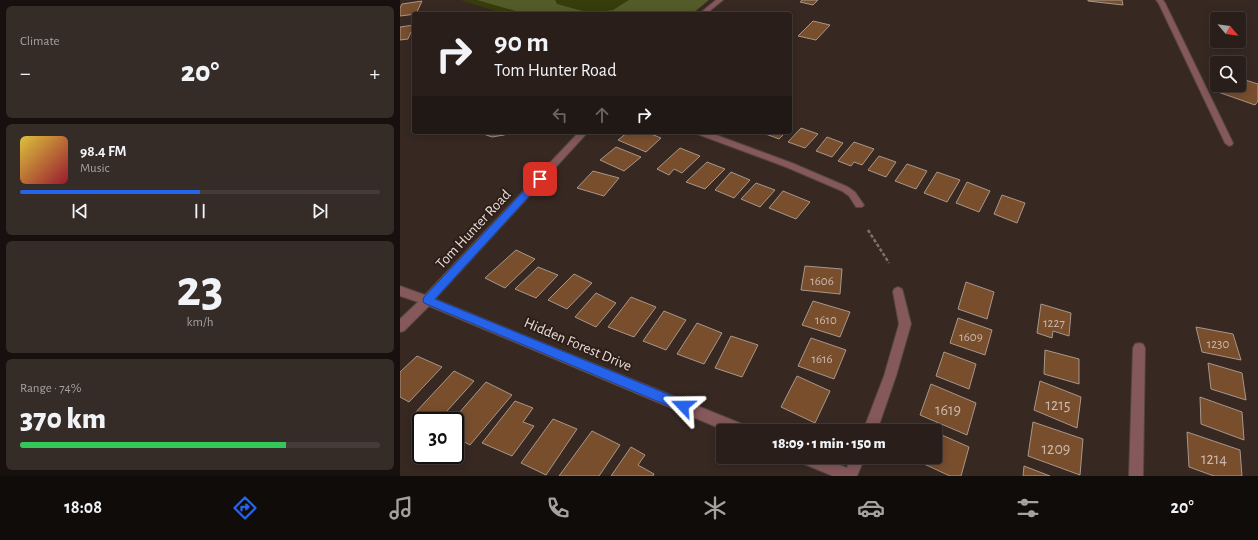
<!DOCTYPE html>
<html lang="en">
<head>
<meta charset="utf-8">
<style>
	:root { --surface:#291e1a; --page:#352b27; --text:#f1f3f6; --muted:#a5a2a2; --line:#453c39; --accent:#2563eb }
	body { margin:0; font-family:"Alegreya Sans",sans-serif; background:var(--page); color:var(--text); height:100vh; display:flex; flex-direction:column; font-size:15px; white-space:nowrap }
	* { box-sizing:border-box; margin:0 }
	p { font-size:13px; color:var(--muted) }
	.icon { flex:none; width:22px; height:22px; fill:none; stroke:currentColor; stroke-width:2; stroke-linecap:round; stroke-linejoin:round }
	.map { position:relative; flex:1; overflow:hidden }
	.side { display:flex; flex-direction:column; gap:6px; padding:6px; background:#17100e; width:400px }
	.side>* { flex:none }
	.hud { position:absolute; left:12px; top:12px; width:380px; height:122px; border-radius:4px; box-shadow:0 2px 10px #0003,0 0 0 1px var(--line); background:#291e1a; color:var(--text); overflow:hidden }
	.needle { width:26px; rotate:119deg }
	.controls { position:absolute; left:810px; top:12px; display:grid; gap:8px }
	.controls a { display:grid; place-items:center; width:36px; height:36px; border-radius:4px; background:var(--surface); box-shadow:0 2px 10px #0003,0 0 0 1px var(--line); font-size:20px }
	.speed { position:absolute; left:12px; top:412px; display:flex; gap:8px; font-size:20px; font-weight:700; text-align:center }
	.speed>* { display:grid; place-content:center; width:52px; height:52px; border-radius:50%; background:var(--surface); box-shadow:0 2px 10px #0003,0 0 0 1px var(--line); line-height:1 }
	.speed .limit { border:2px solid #111; border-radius:6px; background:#fff; color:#111 }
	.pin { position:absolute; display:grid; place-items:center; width:34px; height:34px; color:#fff; margin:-17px; border-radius:8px; box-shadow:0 2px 6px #0006 }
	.me { position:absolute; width:44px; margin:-22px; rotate:293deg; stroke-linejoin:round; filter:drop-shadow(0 0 3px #0008) }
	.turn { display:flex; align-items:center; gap:14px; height:84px; padding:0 16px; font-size:18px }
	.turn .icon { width:52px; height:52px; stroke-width:2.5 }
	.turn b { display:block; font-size:28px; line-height:34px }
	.lanes { display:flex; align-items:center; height:38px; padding:0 16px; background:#0003; justify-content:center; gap:20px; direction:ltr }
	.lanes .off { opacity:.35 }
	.big { font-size:30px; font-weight:800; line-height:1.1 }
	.side .widget { flex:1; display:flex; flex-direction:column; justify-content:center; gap:6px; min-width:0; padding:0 14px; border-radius:6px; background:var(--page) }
	.side .dial { align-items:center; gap:0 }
	.dial b { font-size:52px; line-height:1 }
	.song { display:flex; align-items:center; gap:12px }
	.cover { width:48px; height:48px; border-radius:6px; background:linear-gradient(135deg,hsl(50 70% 55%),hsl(350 70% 35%)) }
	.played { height:4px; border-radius:2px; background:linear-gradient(90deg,var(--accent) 50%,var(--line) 50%) }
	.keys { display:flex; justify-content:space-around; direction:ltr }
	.heat { display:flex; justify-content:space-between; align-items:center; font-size:22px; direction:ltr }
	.charge { height:6px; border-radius:3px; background:linear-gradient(90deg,#34c759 74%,var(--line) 0) }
	.trip { position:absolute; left:316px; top:424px; width:226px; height:40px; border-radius:4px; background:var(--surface); box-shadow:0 2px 10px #0003,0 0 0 1px var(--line); font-weight:800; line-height:40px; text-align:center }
	.tab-bar { display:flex; height:64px; justify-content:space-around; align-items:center; background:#100c0a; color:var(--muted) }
	.tab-bar .icon { width:28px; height:28px }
	.tab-bar .on { color:var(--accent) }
	.tab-bar b { font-size:18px; color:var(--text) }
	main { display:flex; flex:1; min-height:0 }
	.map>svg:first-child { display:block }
	.green { fill:#363d0b }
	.forest { fill:#535b29 }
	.building { fill:#784e2d; stroke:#a7978b }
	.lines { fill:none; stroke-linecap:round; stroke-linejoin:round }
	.minor-casing { stroke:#53453f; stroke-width:2 }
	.path { stroke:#7f726d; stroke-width:2.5; stroke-dasharray:3.5 2; stroke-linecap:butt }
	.minor { fill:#85585a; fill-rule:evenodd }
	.route { fill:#2563eb; stroke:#184099 }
	.labels { text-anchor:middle; stroke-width:4; stroke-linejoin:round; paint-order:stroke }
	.number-label { font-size:13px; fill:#cbb9ae }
	.street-label { font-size:15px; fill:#e7ddd9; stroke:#2d1e18 }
	.near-number-label { font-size:16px; fill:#cbb9ae }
</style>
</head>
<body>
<main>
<section class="side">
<div class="widget"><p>Climate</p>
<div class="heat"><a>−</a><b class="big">20°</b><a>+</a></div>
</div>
<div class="widget">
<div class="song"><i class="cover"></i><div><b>98.4 FM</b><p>Music</p></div></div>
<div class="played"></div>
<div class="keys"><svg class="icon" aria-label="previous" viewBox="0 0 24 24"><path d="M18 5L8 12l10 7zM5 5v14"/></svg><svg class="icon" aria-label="pause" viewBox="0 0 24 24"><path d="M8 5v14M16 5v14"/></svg><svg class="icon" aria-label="next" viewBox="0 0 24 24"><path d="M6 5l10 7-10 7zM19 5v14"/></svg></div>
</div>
<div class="widget dial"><b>23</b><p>km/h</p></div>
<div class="widget"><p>Range · 74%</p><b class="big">370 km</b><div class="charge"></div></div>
</section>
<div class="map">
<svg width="858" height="476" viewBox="0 0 858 476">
	<rect width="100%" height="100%" fill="#372822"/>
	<path class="green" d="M60 0H300L282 14H105Z"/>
	<path class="forest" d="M77 0H155L157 4 190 13 213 10 229 0H309L292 14H126Z"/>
	<path class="building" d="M402 0H418L413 5 400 2Z
		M688 0H722L723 5 688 1Z
		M22 1 16 14 0 16V8L2 4Z
		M413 21 430 25 416 40 398 36Z
		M14 25V32H11L8 39 0 40V27Z
		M817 76V85H839V78L858 84V101L855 105 818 92 820 88 812 86Z
		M401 128 418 134 405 148 388 142Z
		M78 132H112L104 135 92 137Z
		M228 132H246L261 138 246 152 218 140Z
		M364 132H386L379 139 363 133Z
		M427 137 443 143 432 157 416 151Z
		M454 142 474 149 462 165 454 162 451 166 438 161Z
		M216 147 241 157 224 171 200 160Z
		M280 148 300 156 282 173 274 169 269 175 257 169Z
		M479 156 496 162 486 177 468 170Z
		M307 162 325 169 305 189 286 182Z
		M507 164 527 171 516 189 495 181Z
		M193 171 219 178 204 196 177 188Z
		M331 172 350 180 334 198 315 190Z
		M537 172 560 180 547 202 524 193Z
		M567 182 590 191 579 212 556 203Z
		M356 183 375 190 360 207 341 199Z
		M383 191 410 202 396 219 369 208Z
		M602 195 625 203 617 223 594 214Z
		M116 250 135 259 105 288 85 278Z
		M405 266 442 269 440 294 401 290Z
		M138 267 158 275 136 298 115 289Z
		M174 274 192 283 167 309 148 300Z
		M566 282 594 292 587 319 558 309Z
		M196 293 216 303 196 327 175 317Z
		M231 297 256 307 234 337 208 327Z
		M413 301 450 312 440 337 402 325Z
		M641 304 671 313 669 336 653 331 652 338 637 333Z
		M264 311 286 320 266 350 243 341Z
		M558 318 592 330 585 355 550 343Z
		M297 323 322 333 304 364 277 354Z
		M796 327 833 334 841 360 802 352Z
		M331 336 358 345 342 377 315 368Z
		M411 338 446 350 434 379 398 366Z
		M645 350 679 359V384L644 374Z
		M544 352 576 364 569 389 536 376Z
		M17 356 42 367 9 402 0 397V372Z
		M808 363 842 373 846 400 811 389Z
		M54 371 74 381 38 421H27L14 414Z
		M397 376 430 391 415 423 381 407Z
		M640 381 681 397 677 428 634 410Z
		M86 382 112 395 70 445 55 437V421H52Z
		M531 384 576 403 567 435 520 415Z
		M800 397 842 412 844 440 801 424Z
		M115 401 133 408 123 422 134 426 112 456 82 443Z
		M153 419 177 429 146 475 121 463Z
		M633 422 683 439 680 475 628 456Z
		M192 431 220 445 199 476H159Z
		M535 432 569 447 561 476H550L511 458 535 457Z
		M787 432 840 450 842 476H814L789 467Z
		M231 447 245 455 238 465 254 474 253 476H211Z
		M624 466 650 476H623Z"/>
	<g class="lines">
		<g class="minor-casing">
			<path id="minor" d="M316 0H323L306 14H299Z
				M756 0H763L765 3 833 143 832 145 829 146 825 143 759 4Z
				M179 132H188L35 299 347 426 349 431H326L29 306 4 331 0 332V319L18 302 0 296V286L25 295Z
				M296 132H308L392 163 448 187 455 192 464 205 462 207H456L449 196 442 191 386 167 297 134Z
				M498 287 502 289 503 292 511 324 496 376 477 431H463L484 376 499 324 493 292 494 289Z
				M739 343 743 344 745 348 743 476H729L733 348 735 344Z
				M397 457H420L447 468 451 457H465L457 476H433L399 462Z"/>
		</g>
		<path class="path" d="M468 230 489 263"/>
		<use href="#minor" class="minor"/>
	</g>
	<path class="route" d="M140 176 143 177 144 179 143 181 35 299 287 402 289 406 287 410 283 412 24 303 23 300 24 297 137 177Z"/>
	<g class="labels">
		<g class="number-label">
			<text x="422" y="285">1606</text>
			<text x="426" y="324">1610</text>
			<text x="654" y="327">1227</text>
			<text x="571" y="341">1609</text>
			<text x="818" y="348">1230</text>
			<text x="422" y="363">1616</text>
		</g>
		<g class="street-label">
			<text transform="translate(73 229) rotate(-47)" y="5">Tom Hunter Road</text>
			<text transform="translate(178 344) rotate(23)" y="5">Hidden Forest Drive</text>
		</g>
		<g class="near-number-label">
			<text x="658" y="410">1215</text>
			<text x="548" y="415">1619</text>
			<text x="656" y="454">1209</text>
			<text x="814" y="464">1214</text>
		</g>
	</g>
</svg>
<div class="controls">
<a><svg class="needle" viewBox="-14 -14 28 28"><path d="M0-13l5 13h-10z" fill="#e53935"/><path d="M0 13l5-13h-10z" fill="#a5a2a2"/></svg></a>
<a><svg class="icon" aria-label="search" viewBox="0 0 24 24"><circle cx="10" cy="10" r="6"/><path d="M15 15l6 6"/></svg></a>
</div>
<div class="speed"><div class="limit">30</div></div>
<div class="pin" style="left:140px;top:179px;background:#d93025"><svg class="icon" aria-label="arrive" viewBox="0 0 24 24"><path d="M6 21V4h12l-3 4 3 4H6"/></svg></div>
<svg class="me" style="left:283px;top:406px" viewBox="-20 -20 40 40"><path d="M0-17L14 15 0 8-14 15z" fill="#2563eb" stroke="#fff" stroke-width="4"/></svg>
<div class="trip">18:09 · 1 min · 150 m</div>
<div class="hud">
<div class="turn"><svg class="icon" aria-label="right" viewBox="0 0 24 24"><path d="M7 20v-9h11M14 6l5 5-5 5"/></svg><div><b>90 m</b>Tom Hunter Road</div></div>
<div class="lanes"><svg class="icon off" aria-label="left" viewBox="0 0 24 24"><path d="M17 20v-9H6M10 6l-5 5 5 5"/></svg><svg class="icon off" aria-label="ahead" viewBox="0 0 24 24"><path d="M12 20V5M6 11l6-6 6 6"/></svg><svg class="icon" aria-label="right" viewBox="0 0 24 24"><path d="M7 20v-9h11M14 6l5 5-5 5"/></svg></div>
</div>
</div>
</main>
<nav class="tab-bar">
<b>18:08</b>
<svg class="icon on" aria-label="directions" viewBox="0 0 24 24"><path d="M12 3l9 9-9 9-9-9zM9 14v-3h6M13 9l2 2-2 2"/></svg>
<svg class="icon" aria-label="music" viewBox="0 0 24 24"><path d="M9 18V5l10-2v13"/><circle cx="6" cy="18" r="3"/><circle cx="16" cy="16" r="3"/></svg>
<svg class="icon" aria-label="phone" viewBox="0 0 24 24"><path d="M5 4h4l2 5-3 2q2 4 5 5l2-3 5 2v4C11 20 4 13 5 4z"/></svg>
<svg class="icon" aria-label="climate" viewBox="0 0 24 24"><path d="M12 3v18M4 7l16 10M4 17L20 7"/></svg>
<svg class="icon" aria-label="car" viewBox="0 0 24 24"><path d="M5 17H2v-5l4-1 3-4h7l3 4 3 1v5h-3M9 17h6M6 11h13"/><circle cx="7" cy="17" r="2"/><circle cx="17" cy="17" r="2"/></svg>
<svg class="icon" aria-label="filters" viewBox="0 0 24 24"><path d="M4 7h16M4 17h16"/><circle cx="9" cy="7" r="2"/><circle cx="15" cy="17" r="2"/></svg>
<b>20°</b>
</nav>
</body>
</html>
